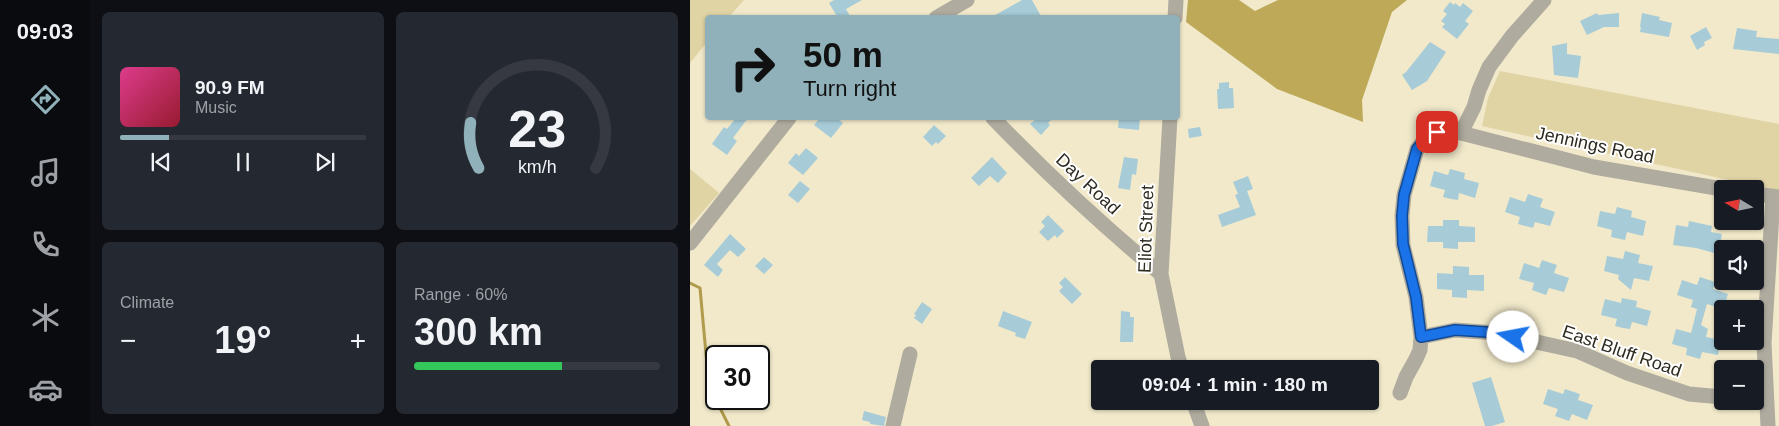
<!DOCTYPE html>
<html lang="en">
<head>
<meta charset="utf-8">
<style>
	:root { --surface:#171b24; --page:#242831; --text:#f1f3f6; --muted:#9ea1a6; --line:#363941; --accent:#90b1ba }
	body { margin:0; font-family:Helvetica,sans-serif; background:var(--page); color:var(--text); height:100vh; display:flex; flex-direction:column; font-size:19px; white-space:nowrap }
	* { box-sizing:border-box; margin:0 }
	p { font-size:16px; color:var(--muted) }
	.icon { flex:none; width:28px; height:28px; fill:none; stroke:currentColor; stroke-width:2; stroke-linecap:round; stroke-linejoin:round }
	.map { position:relative; flex:1; overflow:hidden }
	.sheet { display:flex; flex-direction:column; gap:12px; padding:12px; background:#0d0f14; width:600px }
	.sheet>* { flex:none }
	.guide { position:absolute; left:15px; top:15px; width:475px; height:105px; border-radius:5px; box-shadow:0 1px 4px #0004; background:#90b1ba; color:#111; overflow:hidden }
	.needle { width:32px; rotate:280deg }
	.controls { position:absolute; left:1024px; top:180px; display:grid; gap:10px }
	.controls a { display:grid; place-items:center; width:50px; height:50px; border-radius:5px; background:var(--surface); box-shadow:0 1px 4px #0004; font-size:25px }
	.speed { position:absolute; left:15px; top:345px; display:flex; gap:10px; font-size:25px; font-weight:700; text-align:center }
	.speed>* { display:grid; place-content:center; width:65px; height:65px; border-radius:50%; background:var(--surface); box-shadow:0 1px 4px #0004; line-height:1 }
	.speed .limit { border:2px solid #111; border-radius:8px; background:#fff; color:#111 }
	.pin { position:absolute; display:grid; place-items:center; width:42px; height:42px; color:#fff; margin:-21px; border-radius:10px; box-shadow:0 2px 8px #0006 }
	.me { position:absolute; width:55px; margin:-28px; rotate:282deg; stroke-linejoin:round; filter:drop-shadow(0 0 4px #0008) }
	.turn { display:flex; align-items:center; gap:18px; height:105px; padding:0 15px; font-size:22px }
	.turn .icon { width:65px; height:65px; stroke-width:2.5 }
	.turn b { display:block; font-size:35px; line-height:42px }
	.big { font-size:38px; font-weight:700; line-height:1.1 }
	.sheet .tile { flex:1; display:flex; flex-direction:column; justify-content:center; gap:8px; min-width:0; padding:0 18px; border-radius:8px; background:var(--page) }
	.sheet .dial { align-items:center; gap:0 }
	.dial svg { height:130px; overflow:visible; fill:none; stroke:var(--line); stroke-width:7; stroke-linecap:round; text-anchor:middle }
	.dial text { fill:var(--text); stroke:none }
	.song { display:flex; align-items:center; gap:15px }
	.cover { width:60px; height:60px; border-radius:8px; background:linear-gradient(135deg,hsl(330 70% 55%),hsl(350 70% 35%)) }
	.played { height:5px; border-radius:2px; background:linear-gradient(90deg,var(--accent) 20%,var(--line) 20%) }
	.keys { display:flex; justify-content:space-around; direction:ltr }
	.heat { display:flex; justify-content:space-between; align-items:center; font-size:28px; direction:ltr }
	.charge { height:8px; border-radius:4px; background:linear-gradient(90deg,#34c759 60%,var(--line) 0) }
	.sheet .tiles { flex:1; display:grid; gap:12px; grid-template-columns:repeat(2,1fr) }
	.trip { position:absolute; left:401px; top:360px; width:288px; height:50px; border-radius:5px; background:var(--surface); box-shadow:0 1px 4px #0004; font-weight:700; line-height:50px; text-align:center }
	main { display:flex; flex:1; min-height:0 }
	.menu { display:flex; flex-direction:column; width:90px; justify-content:space-around; align-items:center; background:#090b0e; color:var(--muted) }
	.menu .icon { width:35px; height:35px }
	.menu .on { color:var(--accent) }
	.menu b { font-size:22px; color:var(--text) }
	.map>svg:first-child { display:block }
	.green { fill:#e0d3a4 }
	.forest { fill:#bea959 }
	.lines { fill:none; stroke-linecap:round; stroke-linejoin:round }
	.stream { stroke:#af9b4b; stroke-width:3 }
	.building { fill:#a7ccd7 }
	.minor { stroke:#afab9e; stroke-width:15 }
	.route-casing { stroke:#114b97; stroke-width:12 }
	.route { stroke:#1a73e8; stroke-width:9 }
	.labels { text-anchor:middle; stroke-width:4; stroke-linejoin:round; paint-order:stroke }
	.street-label { font-size:18px; fill:#2e2b1f; stroke:#fff }
</style>
</head>
<body>
<main>
<nav class="menu">
<b>09:03</b>
<svg class="icon on" aria-label="directions" viewBox="0 0 24 24"><path d="M12 3l9 9-9 9-9-9zM9 14v-3h6M13 9l2 2-2 2"/></svg>
<svg class="icon" aria-label="music" viewBox="0 0 24 24"><path d="M9 18V5l10-2v13"/><circle cx="6" cy="18" r="3"/><circle cx="16" cy="16" r="3"/></svg>
<svg class="icon" aria-label="phone" viewBox="0 0 24 24"><path d="M5 4h4l2 5-3 2q2 4 5 5l2-3 5 2v4C11 20 4 13 5 4z"/></svg>
<svg class="icon" aria-label="climate" viewBox="0 0 24 24"><path d="M12 3v18M4 7l16 10M4 17L20 7"/></svg>
<svg class="icon" aria-label="car" viewBox="0 0 24 24"><path d="M5 17H2v-5l4-1 3-4h7l3 4 3 1v5h-3M9 17h6M6 11h13"/><circle cx="7" cy="17" r="2"/><circle cx="17" cy="17" r="2"/></svg>
</nav>
<section class="sheet">
<div class="tiles">
<div class="tile">
<div class="song"><i class="cover"></i><div><b>90.9 FM</b><p>Music</p></div></div>
<div class="played"></div>
<div class="keys"><svg class="icon" aria-label="previous" viewBox="0 0 24 24"><path d="M18 5L8 12l10 7zM5 5v14"/></svg><svg class="icon" aria-label="pause" viewBox="0 0 24 24"><path d="M8 5v14M16 5v14"/></svg><svg class="icon" aria-label="next" viewBox="0 0 24 24"><path d="M6 5l10 7-10 7zM19 5v14"/></svg></div>
</div>
<div class="tile dial"><svg viewBox="0 0 100 80">
<path d="M14 69A42 42 0 1 1 86 69"/>
<path d="M14 69A42 42 0 0 1 9 41" stroke="#90b1ba"/>
<text x="50" y="56" font-size="32" font-weight="700">23</text>
<text x="50" y="72" font-size="11">km/h</text>
</svg></div>
<div class="tile"><p>Climate</p>
<div class="heat"><a>−</a><b class="big">19°</b><a>+</a></div>
</div>
<div class="tile"><p>Range · 60%</p><b class="big">300 km</b><div class="charge"></div></div>
</div>
</section>
<div class="map">
<svg width="1089" height="426" viewBox="0 0 1089 426">
	<rect width="100%" height="100%" fill="#f1e9ca"/>
	<path class="green" d="M0 0H54L39 17 18 18 17 42 0 63Z
		M810 71 1089 124V191L792 126 798 98Z
		M0 169 29 193 0 226Z"/>
	<path class="forest" d="M498 0H549L565 11 588 0H717L702 12 672 100 673 122 587 89 496 22Z"/>
	<g class="lines">
		<path class="stream" d="M0 283 10 288 17 365 26 396
			M27 399 30 408 39 426"/>
	</g>
	<path class="building" d="M144 0H172L156 9 161 18H148L139 3Z
		M332 0H342L352 18H300Z
		M760 2 764 5 765 3 770 7 773 3 783 11 775 21 779 24 767 39 752 27 755 24 751 21 757 14 753 11Z
		M907 13 908 15 929 13V27H914L897 35 890 21Z
		M952 13 970 17 969 20 982 23 979 37 950 32 951 27H950Z
		M1016 27 1022 38 1014 42 1015 45 1007 50 1000 36Z
		M1047 28 1067 31 1066 37 1089 39V54L1043 49Z
		M740 42 756 52 737 81 722 90 712 75 716 72Z
		M877 43V54L891 56 888 78 864 75 862 46Z
		M539 82V88H543L544 108 528 109 527 89H529V83Z
		M46 118H58L43 138 47 141 37 155 22 144 34 127 37 129Z
		M130 118H147L153 123 141 138 124 125Z
		M347 118H363L358 123 360 125 351 135 340 124Z
		M429 118H450L449 130 428 128Z
		M244 125 256 136 248 144 246 142 242 146 233 137Z
		M510 127 512 136 499 138 498 129Z
		M116 148 128 158 113 175 98 163 106 153 109 156Z
		M302 157 317 173 308 183 300 176 289 186 281 178Z
		M434 157 448 159 446 175 442 174 440 190 428 188Z
		M760 169 775 173 774 179 789 183 785 198 769 193 768 200 761 199 753 197 755 190 740 186 744 171 758 175Z
		M558 176 563 189 557 191 566 215 532 227 528 215 550 207 545 195 548 194 543 182Z
		M110 181 120 189 108 203 98 195Z
		M838 194 853 199 850 207 865 212 860 226 845 222 843 228 828 224 830 217 815 212 820 197 835 202Z
		M927 207 942 211 941 217 956 221 953 236 937 232 935 240 921 237 922 230 907 226 910 211 925 214Z
		M358 215 374 231 367 238 365 235 358 241 349 232 355 226 351 222Z
		M753 220H769V226L785 227V242H768V249L753 248V242H737L738 226H753Z
		M999 221 1022 226 1021 232 1032 234 1028 254 1006 248 983 245 986 225 998 227Z
		M40 234 56 249 48 257 40 250 27 264 33 270 28 277 14 265Z
		M935 251 950 255 948 263 963 266 959 281 944 278 941 290 928 279 929 275 914 271 917 256 933 259Z
		M74 257 83 265 74 274 65 266Z
		M852 260 867 265 864 273 879 278 874 292 859 288 856 295 842 290 844 283 829 279 834 263 849 268Z
		M763 266 779 267V275H794V291L777 290V298L762 297V290L747 289V273L763 274Z
		M375 277 392 294 382 304 369 291 373 287 369 283Z
		M1010 277 1025 282 1023 289 1038 294 1033 309 1017 304 1011 325 1018 329 1016 337 1031 340 1028 355 1012 352 1010 359 996 355 997 348 982 344 986 329 1001 333 1007 309 1001 307 1003 300 987 295 992 280 1007 285Z
		M932 298 947 301 946 307 961 311 957 326 942 322 940 329 933 328 925 326 927 319 911 315 915 299 931 303Z
		M232 302 242 309 232 324 224 318 226 315 224 314Z
		M313 311 342 322 335 339 325 336 326 333 308 326Z
		M431 311 440 312V317H444L443 342H430Z
		M801 377 815 422 802 426H795L782 383Z
		M858 389 873 394 875 389 890 394 888 400 903 405 897 420 882 414 879 421 865 416 868 409 853 404Z
		M174 411 196 417 194 426 180 424V422L172 420Z"/>
	<g class="lines">
		<path class="minor" d="M246 18 277 0
			M485 18 486 0
			M303 118C356 173 412 225 471 274
			M480 118 471 274 488 357 492 369
			M771 133 784 107 789 90 799 67 822 36 854 0
			M1065 194 1089 197
			M0 243 99 118
			M731 337 765 330 806 333 887 351 937 373 999 394 1032 397
			M710 393 716 377 726 359 730 350 731 337 726 297 713 245 712 216 714 195 727 149 736 138 747 132 771 133 904 167 1032 189
			M503 401 512 426
			M203 426 220 354
			M1078 426 1074 343 1083 197"/>
	</g>
	<g class="lines">
		<g class="route-casing">
			<path id="route" d="M747 132 736 138 727 149 714 195 712 216 713 244 726 297 731 337 765 330 796 332 823 337"/>
		</g>
		<use href="#route" class="route"/>
	</g>
	<g class="labels">
		<g class="street-label">
			<text transform="translate(905 145) rotate(12)" y="6">Jennings Road</text>
			<text transform="translate(398 184) rotate(43)" y="6">Day Road</text>
			<text transform="translate(456 229) rotate(-88)" y="6">Eliot Street</text>
			<text transform="translate(932 351) rotate(19)" y="6">East Bluff Road</text>
		</g>
	</g>
</svg>
<div class="controls">
<a><svg class="needle" viewBox="-14 -14 28 28"><path d="M0-13l5 13h-10z" fill="#e53935"/><path d="M0 13l5-13h-10z" fill="#9ea1a6"/></svg></a>
<a><svg class="icon" aria-label="sound" viewBox="0 0 24 24"><path d="M4 9h4l5-4v14l-5-4H4zM17 9q2 3 0 6"/></svg></a>
<a>+</a>
<a>−</a>
</div>
<div class="speed"><div class="limit">30</div></div>
<div class="pin" style="left:747px;top:132px;background:#d93025"><svg class="icon" aria-label="arrive" viewBox="0 0 24 24"><path d="M6 21V4h12l-3 4 3 4H6"/></svg></div>
<svg class="me" style="left:823px;top:337px" viewBox="-20 -20 40 40"><circle r="19" fill="#fff"/><path d="M0-13L10 11 0 6-10 11z" fill="#1a73e8"/></svg>
<div class="trip">09:04 · 1 min · 180 m</div>
<div class="guide">
<div class="turn"><svg class="icon" aria-label="right" viewBox="0 0 24 24"><path d="M7 20v-9h11M14 6l5 5-5 5"/></svg><div><b>50 m</b>Turn right</div></div>
</div>
</div>
</main>
</body>
</html>
